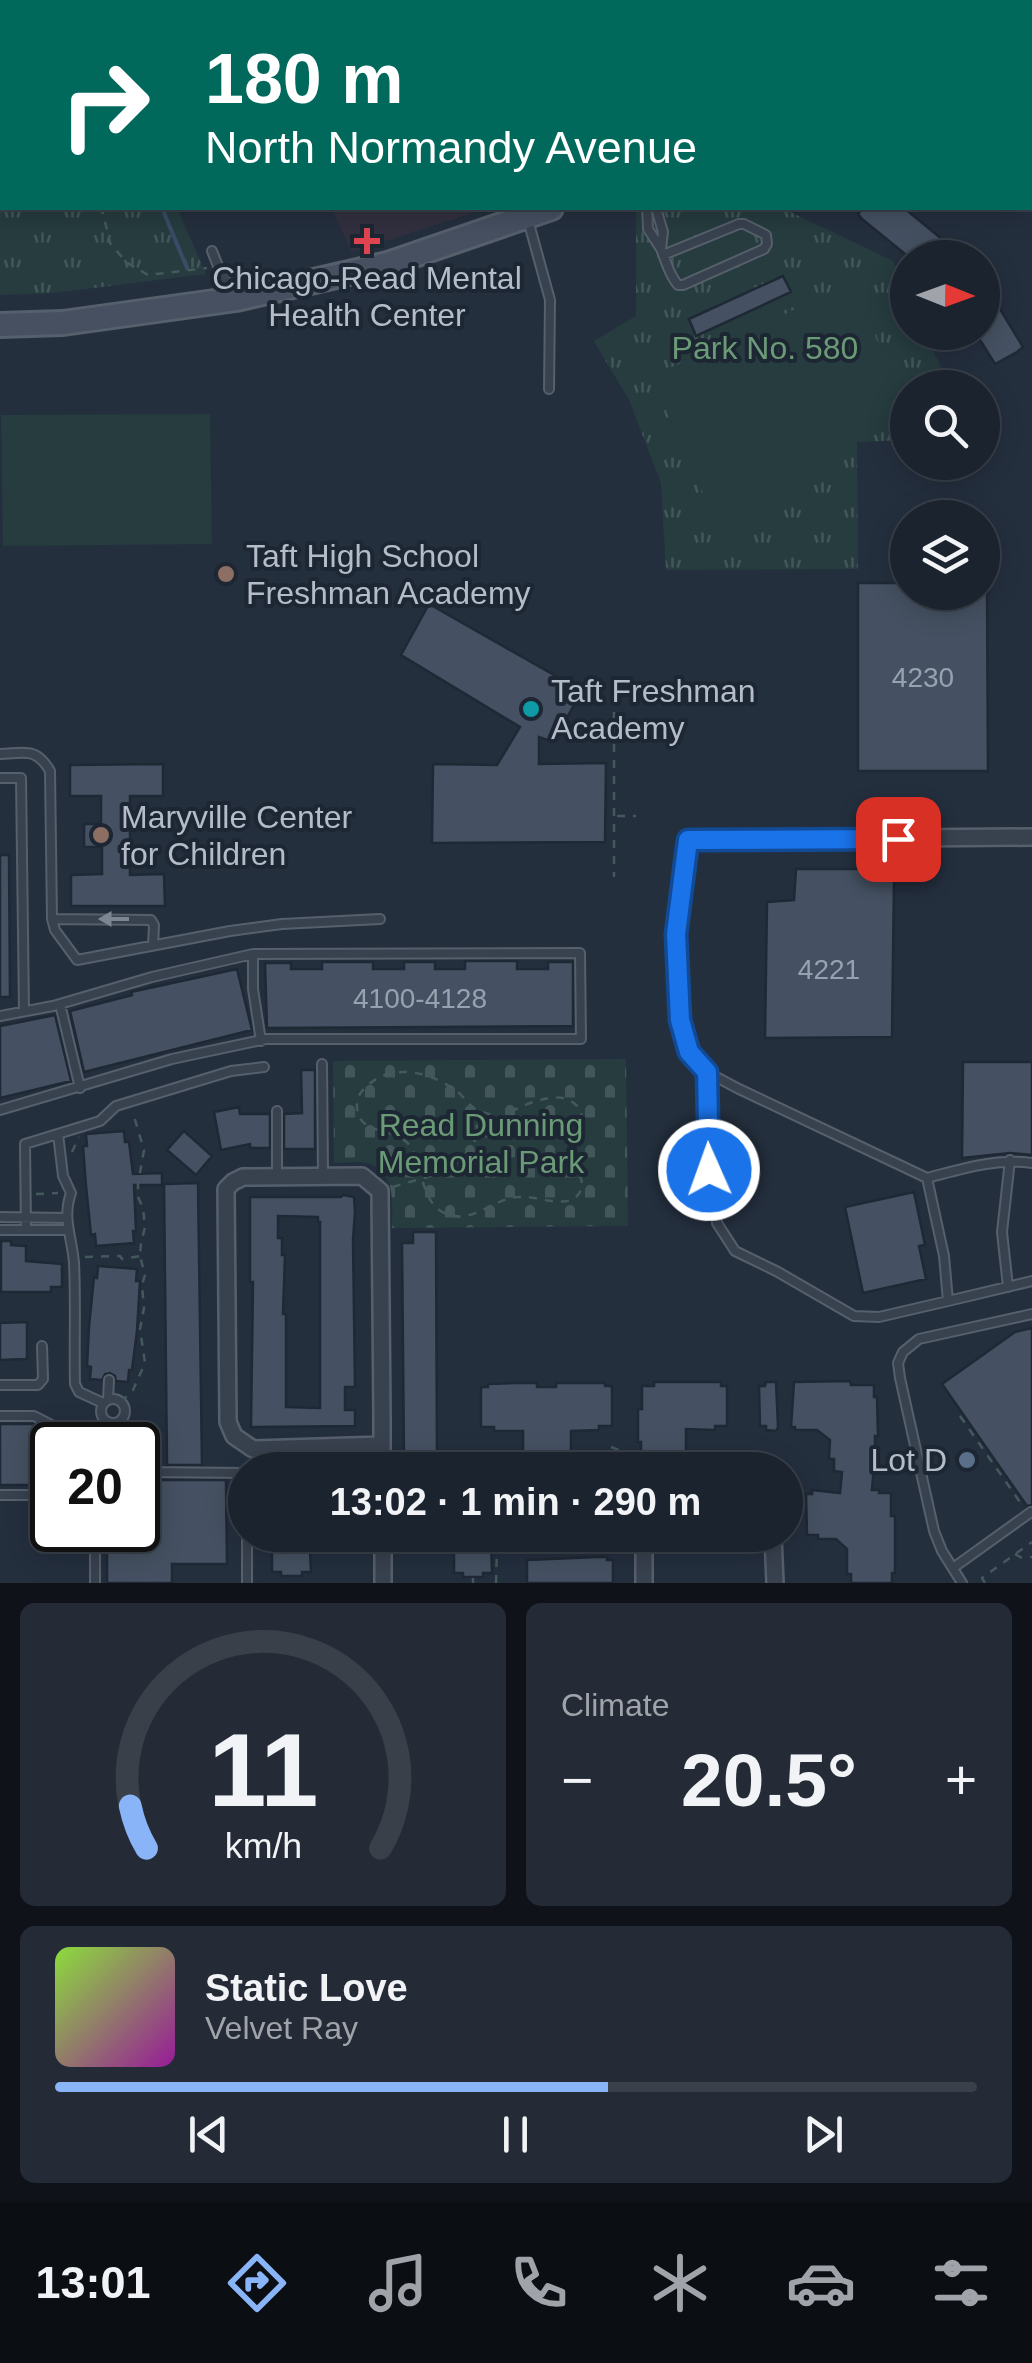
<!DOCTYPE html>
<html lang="en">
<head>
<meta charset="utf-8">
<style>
	:root { --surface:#1b232e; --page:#242b36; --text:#f1f3f6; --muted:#a0a4aa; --line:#39404a; --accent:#8ab4f8 }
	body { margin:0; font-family:Arial,sans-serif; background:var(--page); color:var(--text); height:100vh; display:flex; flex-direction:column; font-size:38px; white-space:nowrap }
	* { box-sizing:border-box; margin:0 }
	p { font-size:32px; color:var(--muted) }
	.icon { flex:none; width:55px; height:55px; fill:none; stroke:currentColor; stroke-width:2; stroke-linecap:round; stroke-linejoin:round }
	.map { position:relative; height:1583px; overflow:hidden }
	.panel { display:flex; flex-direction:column; gap:20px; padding:20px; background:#0f1319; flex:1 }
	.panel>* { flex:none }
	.hud { position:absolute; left:0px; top:0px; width:1032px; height:210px; box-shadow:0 5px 25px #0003,0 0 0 2px var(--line); background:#00695c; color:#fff; overflow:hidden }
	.needle { width:65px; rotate:91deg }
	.buttons { position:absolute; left:890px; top:240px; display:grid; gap:20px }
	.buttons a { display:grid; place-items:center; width:110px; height:110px; border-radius:50%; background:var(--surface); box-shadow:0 5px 25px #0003,0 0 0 2px var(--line); font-size:50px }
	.speed { position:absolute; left:30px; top:1422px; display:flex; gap:20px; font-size:50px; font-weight:700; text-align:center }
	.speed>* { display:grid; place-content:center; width:130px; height:130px; border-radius:50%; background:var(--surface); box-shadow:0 5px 25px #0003,0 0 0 2px var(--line); line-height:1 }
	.speed .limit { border:5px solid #111; border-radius:15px; background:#fff; color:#111 }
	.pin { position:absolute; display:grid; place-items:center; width:85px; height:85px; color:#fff; margin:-42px; border-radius:20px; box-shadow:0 5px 15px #0006 }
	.me { position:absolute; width:110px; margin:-55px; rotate:358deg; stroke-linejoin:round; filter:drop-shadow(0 0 8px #0008) }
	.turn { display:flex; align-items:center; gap:35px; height:210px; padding:0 40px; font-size:45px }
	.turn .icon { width:130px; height:130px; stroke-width:2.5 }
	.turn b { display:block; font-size:70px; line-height:85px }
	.big { font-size:75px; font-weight:700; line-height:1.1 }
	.panel .widget { flex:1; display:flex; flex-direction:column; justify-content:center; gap:15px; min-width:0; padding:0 35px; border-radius:15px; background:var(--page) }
	.panel .dial { align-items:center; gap:0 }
	.dial svg { height:260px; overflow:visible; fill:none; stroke:var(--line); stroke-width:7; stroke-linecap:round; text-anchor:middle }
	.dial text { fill:var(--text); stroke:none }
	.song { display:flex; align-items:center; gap:30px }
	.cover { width:120px; height:120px; border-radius:15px; background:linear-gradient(135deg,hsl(90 70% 55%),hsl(300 70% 35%)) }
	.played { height:10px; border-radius:5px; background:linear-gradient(90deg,var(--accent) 60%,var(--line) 60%) }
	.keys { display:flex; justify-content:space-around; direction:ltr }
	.heat { display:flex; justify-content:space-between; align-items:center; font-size:55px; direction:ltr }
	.panel .tiles { flex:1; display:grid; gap:20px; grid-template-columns:1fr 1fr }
	.widget:last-child { grid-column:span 2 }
	.trip { position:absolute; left:228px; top:1452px; width:575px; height:100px; border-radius:50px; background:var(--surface); box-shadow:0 5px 25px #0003,0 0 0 2px var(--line); font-weight:700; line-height:100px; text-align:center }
	.dock { display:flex; height:160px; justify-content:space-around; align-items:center; background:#0b0e12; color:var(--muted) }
	.dock .icon { width:70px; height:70px }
	.dock .current { color:var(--accent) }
	.dock b { font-size:45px; color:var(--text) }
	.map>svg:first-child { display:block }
	.medical { fill:#32303f }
	.cemetery { fill:url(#cemetery-stones) }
	.park { fill:url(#park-tufts) }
	.garden { fill:#263c3f }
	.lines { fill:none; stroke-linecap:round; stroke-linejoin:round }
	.stream { stroke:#394c67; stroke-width:4 }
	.building { fill:#455162; stroke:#1f2835; stroke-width:2.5; fill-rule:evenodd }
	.lane-casing { stroke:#565f6c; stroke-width:12 }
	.street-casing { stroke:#565f6c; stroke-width:20 }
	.secondary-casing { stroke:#565f6c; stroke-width:28 }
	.path { stroke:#44595c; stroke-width:2.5; stroke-dasharray:8 8; stroke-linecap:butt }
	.lane { stroke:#38414e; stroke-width:8 }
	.street { stroke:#38414e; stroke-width:15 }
	.secondary { stroke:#465061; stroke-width:22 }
	.oneway { fill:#7c8592 }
	.route-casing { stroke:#114b97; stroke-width:25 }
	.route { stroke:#1a73e8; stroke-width:18 }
	.health-dot { fill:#e0444e; stroke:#1d2633; stroke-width:4 }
	.education-dot { fill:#8d6e63; stroke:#1d2633; stroke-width:4 }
	.culture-dot { fill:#0f9aa8; stroke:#1d2633; stroke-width:4 }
	.service-dot { fill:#5c6f8a; stroke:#1d2633; stroke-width:4 }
	.labels { text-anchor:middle; stroke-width:8; stroke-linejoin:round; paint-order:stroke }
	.number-label { font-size:28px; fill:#98a1af }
	.poi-label { font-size:32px; fill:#b4bcc9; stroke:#1d2633; text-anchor:start }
	.park-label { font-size:32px; fill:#6b9a76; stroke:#1d2633 }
</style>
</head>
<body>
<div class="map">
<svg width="1032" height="1583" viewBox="0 0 1032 1583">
	<defs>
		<pattern id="cemetery-stones" width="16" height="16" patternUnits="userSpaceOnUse" patternTransform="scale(2.5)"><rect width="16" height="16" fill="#263c3f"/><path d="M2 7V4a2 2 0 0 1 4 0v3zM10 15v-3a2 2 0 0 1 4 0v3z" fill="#435659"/></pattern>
		<pattern id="park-tufts" width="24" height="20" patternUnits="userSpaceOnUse" patternTransform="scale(2.5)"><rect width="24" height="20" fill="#263c3f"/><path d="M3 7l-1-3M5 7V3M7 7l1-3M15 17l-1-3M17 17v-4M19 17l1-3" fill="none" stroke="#435659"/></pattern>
	</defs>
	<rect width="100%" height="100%" fill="#242f3e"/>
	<path class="medical" d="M127 0H1020L1021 2H129Z
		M331 208H488L352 252Z"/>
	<path class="cemetery" d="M626 1059 628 1226 392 1228C392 1205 397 1171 367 1163 358 1161 344 1163 334 1163L333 1061Z"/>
	<path class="park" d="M0 0H127L129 2H2V208H177L206 274 54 293 0 295Z
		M636 208H782L893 261 907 294 908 332 925 333 950 387 908 388 907 440 857 442 858 569 666 570 661 483 629 400 594 341 636 316Z"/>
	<path class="garden" d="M856 294 907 406 823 445 806 480 785 507 758 531 728 548 651 377 819 298 825 309Z
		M210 414 212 544 3 546 1 415Z"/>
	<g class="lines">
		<path class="stream" d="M78 0V2
			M162 208 187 268"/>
	</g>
	<path class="building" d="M863 208H904L965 258H910L862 219 858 214Z
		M783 276 791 292 696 336 689 319Z
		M982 279 1023 347 1017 352 995 364 975 332H982Z
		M858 583H908V592H987L988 771H858Z
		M429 604 582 691 553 742 539 737V764L606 763 605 842 432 843 433 764 497 765 520 727 401 655Z
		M163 764V796H130V875L164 874 165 906H71V875L102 874V847H84V824H101V796H70V765Z
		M0 855H9L10 997H0Z
		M796 869H873L887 873 894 881 892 1037 765 1038 767 902 794 900Z
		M465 961H517V969H548V962H573V1026L267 1028 265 963H291V969H322V962H373V969H404V962H435V969H465Z
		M237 969 252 1030 84 1072 70 1011 132 995 131 992Z
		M55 1015 71 1081 0 1098V1026Z
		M963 1062H1032V1155L1010 1153 962 1158Z
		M301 1070H315V1149H284V1114L302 1113Z
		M239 1107 240 1114H270V1148H250V1144L221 1150 214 1112Z
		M124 1131 125 1142H129L133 1174 162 1173V1185H134L136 1231H133L134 1243 96 1246 95 1234 91 1235 86 1186 83 1146H87L86 1134Z
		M184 1131 212 1156 196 1175 167 1150Z
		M198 1183 202 1465H167L164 1184Z
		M914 1192 925 1245 919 1246 926 1279 863 1293 845 1207Z
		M343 1195 354 1197 355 1212 353 1240 355 1387H345V1410H355V1426L251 1427 253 1282H250V1197H341ZM278 1216 318 1217V1222H320V1408L286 1407V1314H283L285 1255H282V1238H278Z
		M413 1232H436L437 1462H404L402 1243H413Z
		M1 1241H11V1245L26 1246V1261L62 1264V1287H51V1292H1Z
		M98 1266 137 1269 136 1281H140L137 1331 132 1370H129L128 1382 116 1381 115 1376 110 1373 105 1374 102 1380 90 1379 91 1367 87 1366 89 1327 94 1277 97 1278Z
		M27 1322V1359L0 1360V1323Z
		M1032 1328V1505L1027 1506 942 1384 1015 1332Z
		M850 1381 851 1385H874V1397H877L878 1436H875V1454H878V1465H874L872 1490H879V1493H891V1516H895V1573H892V1583H851V1574H847V1549L836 1539H818V1535H807L806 1494H812V1490L840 1493 842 1472 834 1471V1459H829L830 1440 817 1430H795V1427H791L794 1382Z
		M654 1382H721V1386H727V1426H715V1430L686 1429V1465L683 1464V1470H622V1462L641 1461V1442H638V1409H642V1386H654Z
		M766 1382H776L778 1427 776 1431 766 1430V1426H760L759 1386H765Z
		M516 1383H537V1387H556V1383H605V1386H612V1426H599V1430L571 1431V1459H567V1470H526L527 1460H523V1431H494V1427H481V1387H488V1384Z
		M0 1424H32L74 1445H52V1485H0Z
		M138 1480H226L227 1564H172V1583H107V1530H138Z
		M272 1535 314 1536V1551H310L311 1572H302V1576H281V1572H272Z
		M453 1535H491L492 1573H483V1577H463V1573H454V1553H450V1538L453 1537Z
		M597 1557H607V1560H613V1583H527V1560Z"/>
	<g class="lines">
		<g class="lane-casing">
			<path id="lane" d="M531 0V2
				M296 2 301 0
				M647 208 648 229 661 249 663 232 656 208
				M528 220 550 300 549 389
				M661 249C666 261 669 275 678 285H683L764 249 767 244 766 235 744 224H739L663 255
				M212 251 220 271 234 295
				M0 754C25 753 36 747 50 771L52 919 55 930 77 960 230 931 282 924 380 919
				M0 778H21L24 1011
				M688 841 676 933 680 1020 689 1053 707 1072 737 1088 927 1178 944 1256 948 1301 1032 1281
				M52 919 151 920 154 925 153 945
				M253 954V989L261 1041
				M60 1004 80 1088
				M0 1016 53 1006 152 977 253 954 580 953 581 1039H266L172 1059 0 1110
				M322 1064 323 1174
				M707 1072 709 1170 717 1223 735 1251 778 1272 854 1316 879 1317 948 1301
				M58 1134 63 1176 71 1193C62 1218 72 1237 74 1263 76 1303 74 1344 75 1384L79 1392 103 1403
				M277 1176V1111
				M927 1178C962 1169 995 1158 1032 1163
				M0 1217 66 1218
				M0 1230H67
				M26 1230 25 1144 100 1121 116 1106 231 1071 264 1067
				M1008 1287 1002 1232 1010 1160
				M0 1385H38L43 1379 42 1346
				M101 1411a12 12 0 1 1 24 0a12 12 0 1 1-24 0Z
				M108 1399 109 1380
				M0 1416H34L91 1445
				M138 1469 145 1472 245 1473
				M0 1495H52
				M95 1530V1583
				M247 1535V1583
				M953 1568 1031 1512
				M962 1583 942 1551 934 1531 900 1378 898 1363 903 1352 919 1339 1032 1314"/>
		</g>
		<g class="street-casing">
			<path id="street" d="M688 840 1032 837
				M382 1445 253 1449 234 1436 228 1422 226 1189 233 1182 243 1177 362 1176 380 1191 382 1417V1470
				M383 1535V1583
				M773 1535 775 1583
				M644 1583V1535"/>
		</g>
		<g class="secondary-casing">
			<path id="secondary" d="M1030 119H1032
				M0 325 63 323 236 299 388 264 551 208"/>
		</g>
		<path class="path" d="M384 0 385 2
			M482 2 483 0
			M0 156H2
			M98 208 103 213 110 243 126 262 148 275 207 268
			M614 696V877
			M617 816H636
			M474 1109 477 1127V1136
			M72 1152 79 1137
			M393 1187C413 1180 440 1176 457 1163 469 1154 471 1144 480 1133 494 1117 548 1089 569 1100 594 1113 574 1133 573 1153 573 1168 590 1183 577 1196 564 1209 536 1195 518 1197 496 1198 476 1220 454 1216 421 1211 424 1171 412 1149 399 1125 356 1138 357 1105 357 1097 361 1091 367 1086 392 1062 432 1072 458 1092 463 1096 468 1104 474 1108 482 1113 493 1115 503 1117
			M36 1194 58 1193
			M85 1257 120 1256 122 1259 140 1256
			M121 1402 133 1390 145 1363 140 1329 144 1308 142 1285 145 1275 140 1256 141 1243 145 1227 143 1208 138 1197V1184L144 1150 133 1113
			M960 1416 1022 1505
			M611 1447 635 1456V1470
			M332 1470 333 1461
			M436 1544V1535
			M1015 1554 1022 1558 1032 1557
			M473 1583V1578
			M496 1583 497 1549
			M985 1583 982 1578 1032 1542"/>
		<use href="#lane" class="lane"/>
		<use href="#street" class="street"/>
		<use href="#secondary" class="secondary"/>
	</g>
	<defs><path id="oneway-solid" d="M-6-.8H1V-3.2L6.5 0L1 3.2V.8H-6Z" transform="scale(2.5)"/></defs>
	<use class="oneway" href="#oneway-solid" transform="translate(114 919) rotate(-180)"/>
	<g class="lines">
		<g class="route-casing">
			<path id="route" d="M709 1170 707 1072 689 1052 680 1020 676 934 688 840 898 839"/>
		</g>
		<use href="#route" class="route"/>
	</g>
	<path class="health-dot" d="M362 226h10v10h10v10h-10v10h-10v-10h-10v-10h10z"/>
	<g class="education-dot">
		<circle cx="226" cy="574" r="10"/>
		<circle cx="101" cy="835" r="10"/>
	</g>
	<circle class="culture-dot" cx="531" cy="709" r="10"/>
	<circle class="service-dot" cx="967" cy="1460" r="10"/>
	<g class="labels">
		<g class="number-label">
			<text x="923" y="687">4230</text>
			<text x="829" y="979">4221</text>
			<text x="420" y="1008">4100-4128</text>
		</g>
		<g class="poi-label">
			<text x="367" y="289" text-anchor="middle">Chicago-Read Mental<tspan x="367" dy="37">Health Center</tspan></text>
			<text x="246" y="567">Taft High School<tspan x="246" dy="37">Freshman Academy</tspan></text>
			<text x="551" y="702">Taft Freshman<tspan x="551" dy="37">Academy</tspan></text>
			<text x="121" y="828">Maryville Center<tspan x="121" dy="37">for Children</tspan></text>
			<text x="947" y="1471" text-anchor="end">Lot D</text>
		</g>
		<g class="park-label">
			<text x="765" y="359">Park No. 580</text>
			<text x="481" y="1136">Read Dunning<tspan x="481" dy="37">Memorial Park</tspan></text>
		</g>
	</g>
</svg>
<div class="buttons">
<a><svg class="needle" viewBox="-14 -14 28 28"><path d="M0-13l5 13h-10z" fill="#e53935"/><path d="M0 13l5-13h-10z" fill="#a0a4aa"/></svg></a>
<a><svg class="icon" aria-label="search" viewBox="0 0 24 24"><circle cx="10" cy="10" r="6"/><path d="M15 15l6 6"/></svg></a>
<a><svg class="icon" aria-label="layers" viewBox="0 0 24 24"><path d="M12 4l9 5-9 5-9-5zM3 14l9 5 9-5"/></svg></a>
</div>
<div class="speed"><div class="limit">20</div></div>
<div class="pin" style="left:898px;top:839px;background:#d93025"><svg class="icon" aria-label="arrive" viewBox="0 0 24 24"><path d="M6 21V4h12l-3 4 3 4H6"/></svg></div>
<svg class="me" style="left:709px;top:1170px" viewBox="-20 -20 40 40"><circle r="17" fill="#1a73e8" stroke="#fff" stroke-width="3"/><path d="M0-11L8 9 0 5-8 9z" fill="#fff"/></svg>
<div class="trip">13:02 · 1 min · 290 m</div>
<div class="hud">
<div class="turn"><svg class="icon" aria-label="right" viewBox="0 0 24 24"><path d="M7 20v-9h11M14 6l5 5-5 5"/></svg><div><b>180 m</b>North Normandy Avenue</div></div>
</div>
</div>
<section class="panel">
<div class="tiles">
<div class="widget dial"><svg viewBox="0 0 100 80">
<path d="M14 69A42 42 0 1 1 86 69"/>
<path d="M14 69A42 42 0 0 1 9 56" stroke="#8ab4f8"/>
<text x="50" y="56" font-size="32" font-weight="700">11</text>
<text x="50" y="72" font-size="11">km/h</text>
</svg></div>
<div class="widget"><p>Climate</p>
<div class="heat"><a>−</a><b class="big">20.5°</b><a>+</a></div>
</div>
<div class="widget">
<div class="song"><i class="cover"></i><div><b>Static Love</b><p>Velvet Ray</p></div></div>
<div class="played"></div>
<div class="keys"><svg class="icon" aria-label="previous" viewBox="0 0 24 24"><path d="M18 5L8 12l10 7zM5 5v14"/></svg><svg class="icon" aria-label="pause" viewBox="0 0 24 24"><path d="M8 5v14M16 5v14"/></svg><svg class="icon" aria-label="next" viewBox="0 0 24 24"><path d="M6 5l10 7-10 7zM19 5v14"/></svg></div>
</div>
</div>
</section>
<nav class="dock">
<b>13:01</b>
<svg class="icon current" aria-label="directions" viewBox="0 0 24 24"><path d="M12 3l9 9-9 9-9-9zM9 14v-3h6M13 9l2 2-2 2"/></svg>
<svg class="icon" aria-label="music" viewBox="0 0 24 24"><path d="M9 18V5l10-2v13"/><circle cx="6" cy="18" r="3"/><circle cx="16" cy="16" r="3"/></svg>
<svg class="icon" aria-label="phone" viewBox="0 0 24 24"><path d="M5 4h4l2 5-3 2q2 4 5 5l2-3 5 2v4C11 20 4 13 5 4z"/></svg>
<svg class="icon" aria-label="climate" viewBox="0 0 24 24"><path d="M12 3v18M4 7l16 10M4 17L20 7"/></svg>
<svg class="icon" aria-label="car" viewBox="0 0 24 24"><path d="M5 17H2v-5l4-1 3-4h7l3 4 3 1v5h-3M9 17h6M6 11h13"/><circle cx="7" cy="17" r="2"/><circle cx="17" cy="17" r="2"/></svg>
<svg class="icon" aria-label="filters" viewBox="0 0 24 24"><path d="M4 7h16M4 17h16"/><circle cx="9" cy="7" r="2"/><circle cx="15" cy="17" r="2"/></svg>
</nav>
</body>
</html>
